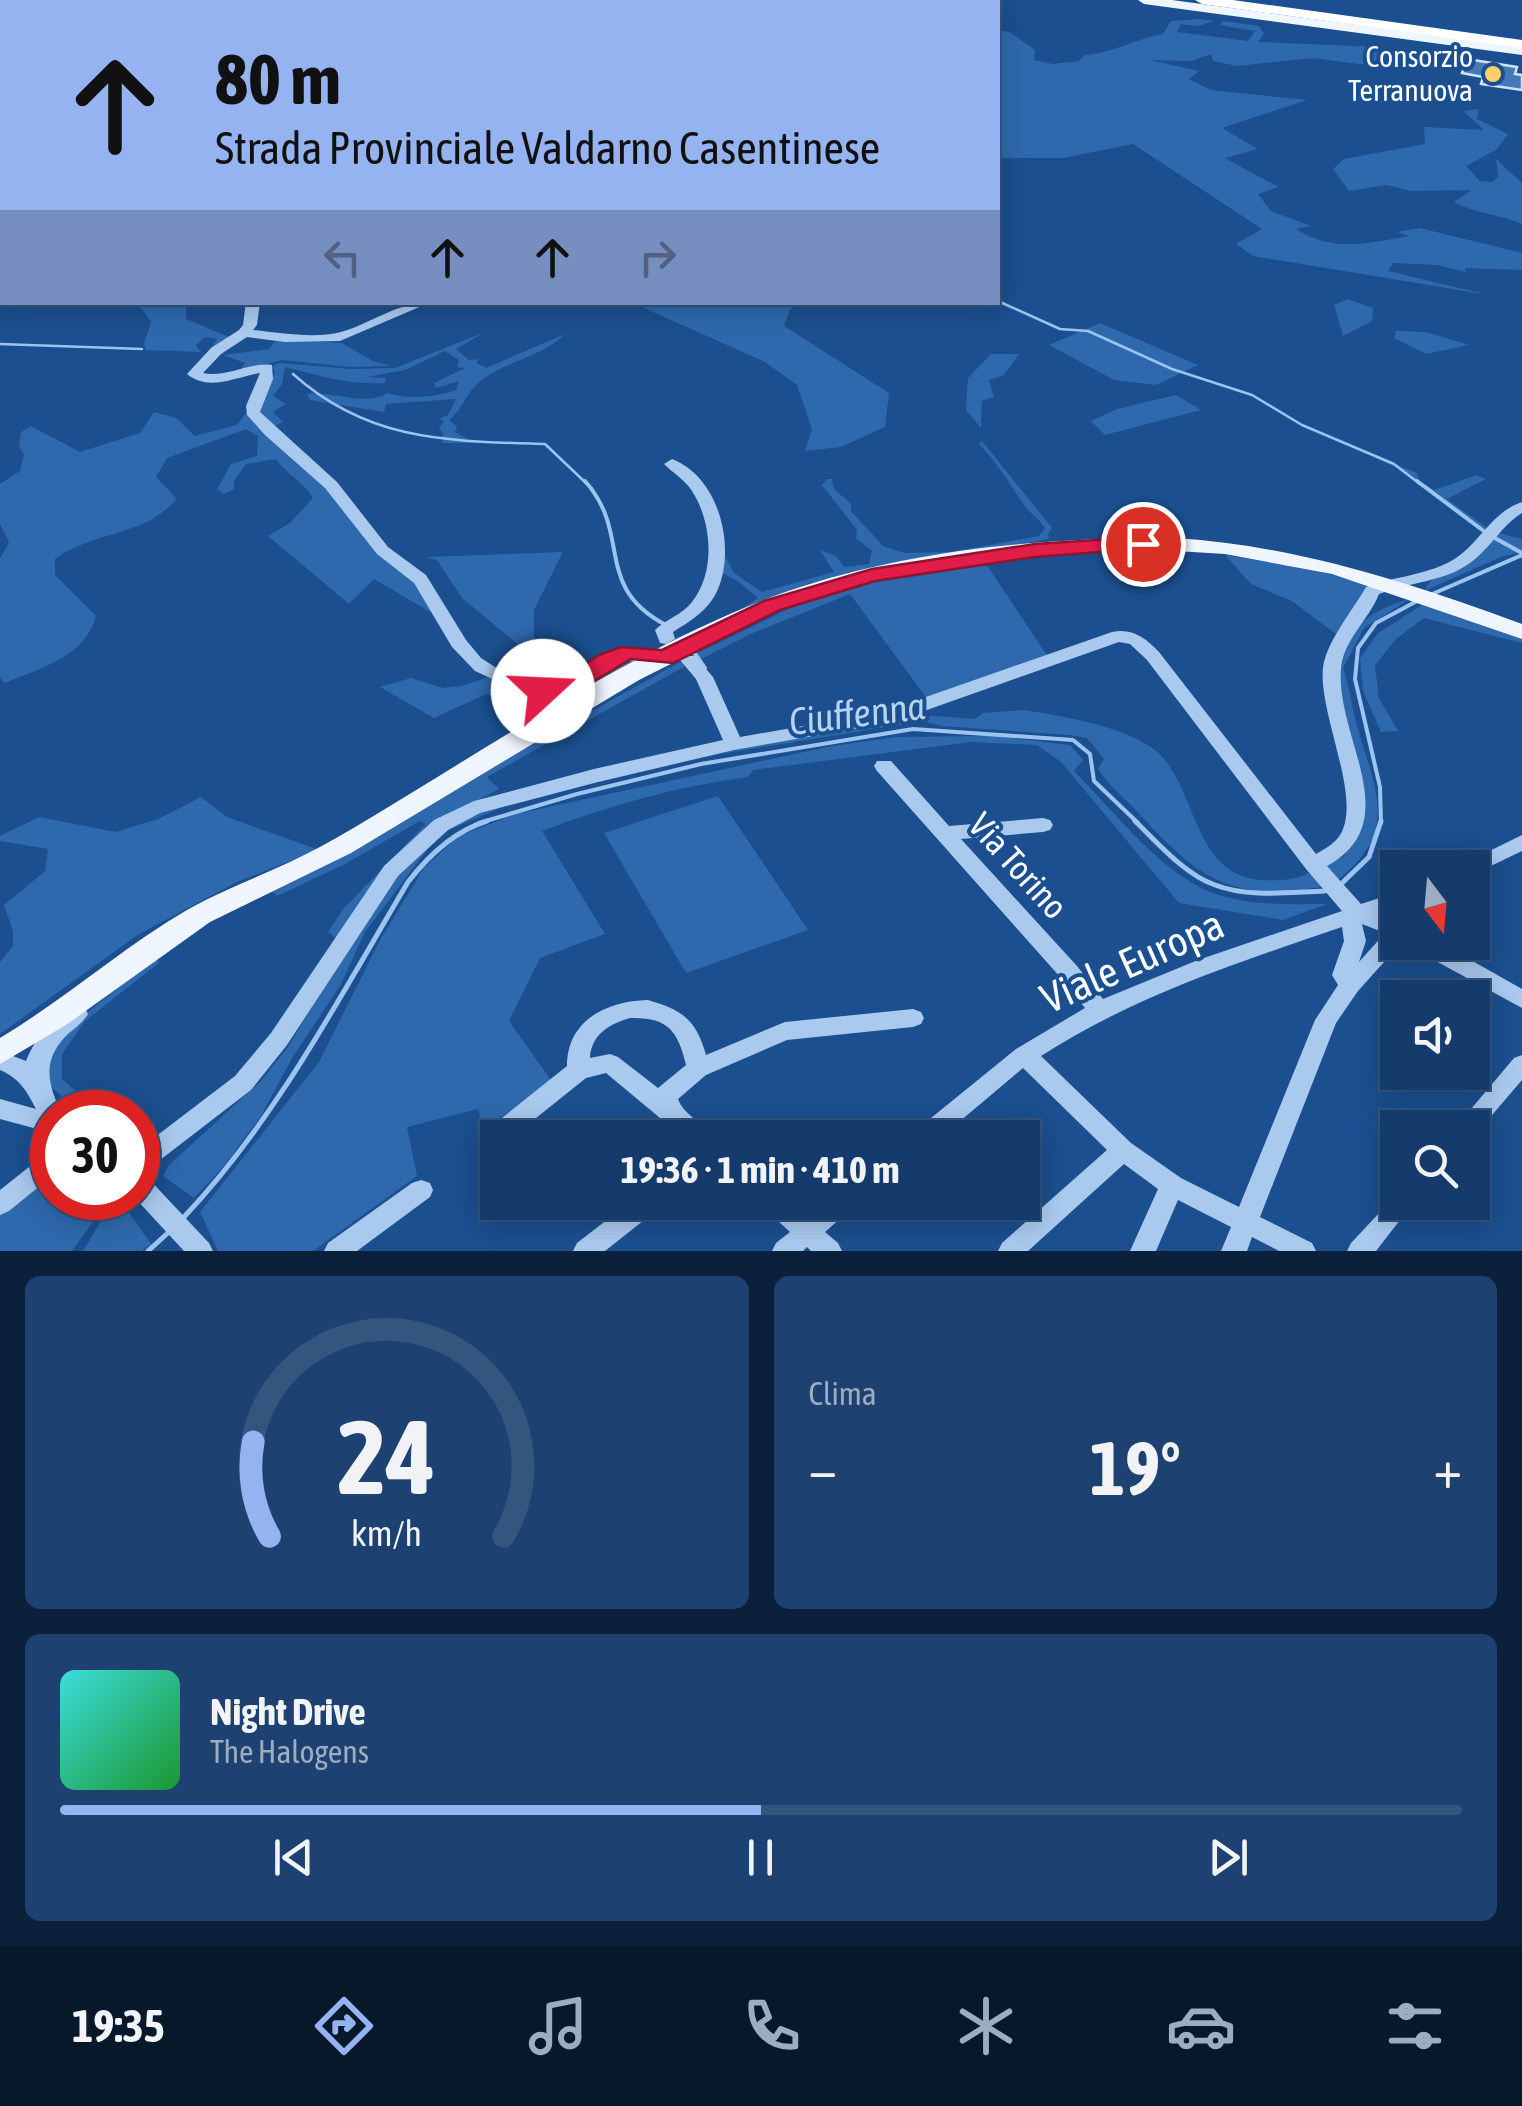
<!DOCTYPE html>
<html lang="it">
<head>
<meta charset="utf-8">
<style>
	:root { --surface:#143b6b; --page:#1d4271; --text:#f1f3f6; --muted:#9dadc1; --line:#33557e; --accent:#95b2f1 }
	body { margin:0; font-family:"Asap Condensed",sans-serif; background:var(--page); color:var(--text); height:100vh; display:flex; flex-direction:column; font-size:38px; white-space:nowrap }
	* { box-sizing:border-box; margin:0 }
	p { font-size:32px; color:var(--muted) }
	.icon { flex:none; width:55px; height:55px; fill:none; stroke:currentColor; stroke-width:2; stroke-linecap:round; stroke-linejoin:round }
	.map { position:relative; height:1251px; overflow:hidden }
	.panel { display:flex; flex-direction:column; gap:25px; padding:25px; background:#0b203b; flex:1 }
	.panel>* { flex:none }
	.top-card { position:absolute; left:0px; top:0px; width:1000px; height:305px; box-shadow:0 5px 25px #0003,0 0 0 2px var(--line); background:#95b2f1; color:#111; overflow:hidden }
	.needle { width:65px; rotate:164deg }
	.tools { position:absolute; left:1380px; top:850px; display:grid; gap:20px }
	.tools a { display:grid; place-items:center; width:110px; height:110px; border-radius:0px; background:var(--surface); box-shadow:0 5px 25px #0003,0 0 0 2px var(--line); font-size:50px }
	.speed { position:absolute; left:30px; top:1090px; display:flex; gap:20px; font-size:50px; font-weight:700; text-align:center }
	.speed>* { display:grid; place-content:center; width:130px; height:130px; border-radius:50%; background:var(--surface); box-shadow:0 5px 25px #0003,0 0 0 2px var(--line); line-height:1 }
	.speed .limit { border:15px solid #d22; background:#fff; color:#111 }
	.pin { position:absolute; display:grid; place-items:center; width:85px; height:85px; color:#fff; margin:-42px; border:5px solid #fff; border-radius:50%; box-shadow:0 2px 10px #0007 }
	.me { position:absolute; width:110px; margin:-55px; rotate:70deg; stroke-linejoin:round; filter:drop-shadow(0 0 8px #0008) }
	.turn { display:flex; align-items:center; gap:35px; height:210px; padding:0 50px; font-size:45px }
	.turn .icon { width:130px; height:130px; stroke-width:2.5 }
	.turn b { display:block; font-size:70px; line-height:85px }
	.lanes { display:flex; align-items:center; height:95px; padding:0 50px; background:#0003; justify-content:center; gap:50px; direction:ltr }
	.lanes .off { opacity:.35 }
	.big { font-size:75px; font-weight:700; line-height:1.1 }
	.panel .tile { flex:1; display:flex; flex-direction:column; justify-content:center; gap:15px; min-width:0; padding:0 35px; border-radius:15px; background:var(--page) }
	.panel .dial { align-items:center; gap:0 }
	.dial svg { height:260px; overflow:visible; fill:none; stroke:var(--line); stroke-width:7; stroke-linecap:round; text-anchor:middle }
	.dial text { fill:var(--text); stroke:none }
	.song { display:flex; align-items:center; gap:30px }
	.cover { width:120px; height:120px; border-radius:15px; background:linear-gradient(135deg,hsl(180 70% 55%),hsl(130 70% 35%)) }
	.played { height:10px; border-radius:5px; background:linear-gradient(90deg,var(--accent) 50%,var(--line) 50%) }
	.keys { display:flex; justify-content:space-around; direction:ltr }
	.heat { display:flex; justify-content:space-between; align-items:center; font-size:55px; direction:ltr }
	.panel .tiles { flex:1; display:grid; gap:25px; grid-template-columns:1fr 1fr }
	.tile:last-child { grid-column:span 2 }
	.trip { position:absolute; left:480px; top:1120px; width:560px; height:100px; border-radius:0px; background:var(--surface); box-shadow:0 5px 25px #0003,0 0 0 2px var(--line); font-weight:700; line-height:100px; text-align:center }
	.menu { display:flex; height:160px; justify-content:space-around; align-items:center; background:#08182b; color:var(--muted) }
	.menu .icon { width:70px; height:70px }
	.menu .selected { color:var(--accent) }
	.menu b { font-size:45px; color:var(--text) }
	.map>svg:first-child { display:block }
	.green { fill:#2e69ad }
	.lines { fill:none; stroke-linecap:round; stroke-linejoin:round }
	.stream-far2 { stroke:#9cc4f0; stroke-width:2.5 }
	.stream-far1 { stroke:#9cc4f0; stroke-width:4 }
	.stream { stroke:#9cc4f0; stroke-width:5 }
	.building { fill:#4478b7; stroke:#cfe3fa; stroke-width:2.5 }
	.minor { fill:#a9c9ee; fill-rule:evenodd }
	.major { fill:#f0f6ff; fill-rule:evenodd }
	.highway { fill:#fff; fill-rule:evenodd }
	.route { fill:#e11d48; stroke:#92132f; stroke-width:2.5 }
	.poi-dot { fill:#ffd166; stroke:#1b4f8f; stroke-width:4 }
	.labels { text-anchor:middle; stroke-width:8; stroke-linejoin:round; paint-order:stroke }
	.far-poi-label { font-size:30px; fill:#fff; stroke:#1b4f8f; text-anchor:end }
	.street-label { font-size:35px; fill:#fff; stroke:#1b4f8f }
	.water-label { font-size:38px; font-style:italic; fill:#b5d3f5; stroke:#1b4f8f }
	.near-street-label { font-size:42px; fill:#fff; stroke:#1b4f8f }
</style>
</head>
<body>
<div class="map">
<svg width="1522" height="1251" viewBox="0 0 1522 1251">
	<rect width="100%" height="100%" fill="#1b4f8f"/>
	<path class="green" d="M1200 19 1214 21 1198 26 1181 24 1177 32 1248 41 1255 31 1220 25 1223 21 1259 26 1264 34 1258 42 1381 47 1426 59 1428 64 1374 66 1313 58 1237 66 1213 61 1211 54 1192 61 1150 60 1199 71 1189 79 1211 90 1307 100 1222 128 1258 149 1225 158 1278 187 1258 194 1271 211 1311 226 1296 229C1333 253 1369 243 1409 236L1397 232 1420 228 1522 253V270L1465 268 1466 272 1437 265 1393 263 1388 271 1489 295 1253 256 1236 244 1262 229 1133 144 1063 158H998V30L1009 32 1035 50 1034 60 1053 64 1079 61 1085 55C1113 53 1135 39 1163 34L1171 21Z
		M1479 109 1477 119 1508 134 1496 150 1466 166 1480 181 1493 182 1498 176 1496 159 1522 183V224C1499 214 1476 214 1454 202L1471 190 1412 191 1386 185 1349 191 1333 169 1344 159 1425 144 1424 127 1484 130 1463 111Z
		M1347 299 1373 308 1372 321 1343 336 1334 305Z
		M129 303H186V319L229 337 214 349 211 348 217 339 205 337 196 345 201 352 146 350 144 344 151 322 142 309Z
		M633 303H799L790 310 784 326 889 393 885 427 841 447 805 451 812 429 797 385 765 362Z
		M1100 323 1198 365 1156 385 1114 380 1049 345Z
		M1396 331 1426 332 1469 345 1426 354 1394 338Z
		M483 333 456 349 469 360 479 359 476 363 486 368 565 334C543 356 511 360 486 377 466 390 465 407 449 420L457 426 455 432 471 441 513 443H442L443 434 439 428 444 421 439 419 448 415 456 399 386 404 384 412 310 400 307 394C334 391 364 407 388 393 406 400 437 397 456 390L459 381 436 388 434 383 465 368 457 367 459 360 445 351 405 370 367 377 386 378 385 383C350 385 320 376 285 367L282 384 273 396 286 404 273 412 283 422 271 428 259 418 258 400 275 373 273 366 279 363 351 369 395 368Z
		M286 340 342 343 373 361 391 366 350 367 282 360 240 370 245 363 223 355 269 349 274 342Z
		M991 354H1019L1004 375 989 380 994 397 982 401 981 428 966 410 968 378Z
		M1176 395 1201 410 1105 435 1091 421 1117 409Z
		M154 412 176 418 195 436 237 425 247 412 328 487 408 574 432 613 374 579 349 604 268 536 290 523 313 498C303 481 287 475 276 459L246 464 234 481V489L224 494 217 489 231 464 257 456 258 436 246 429 167 458 156 477 177 499C142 538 95 530 55 559V575L96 616C84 658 42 667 5 683L0 677V559L9 542 0 524V484L20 471 24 454 19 447 21 432 31 426 80 452 140 433Z
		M982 441 1052 528 1048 534 1049 539 810 583 785 592 681 644 674 639 730 616 758 598 739 582 716 570 717 541 734 573 762 592 834 572 820 550 836 556 844 567 869 564 872 551 856 538 857 530 822 485 827 479H832L834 489 851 504V511L883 546 905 553 951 552 1039 536 1045 528C1039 518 1029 513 1023 504 1009 482 997 463 979 444Z
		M1354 448 1417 473 1419 481 1434 490 1477 475 1486 479 1447 499 1486 527 1484 532 1395 467Z
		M1495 532 1522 539V553L1503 556 1424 591 1433 577Z
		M563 552 534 610V658L462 598 437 560 426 557Z
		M1225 555 1306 568 1375 586 1337 635 1292 601 1251 584Z
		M987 565 1048 657 928 700 850 594 753 633 697 661 691 656 811 598 900 576Z
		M1410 599 1364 628 1343 668C1350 688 1352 709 1358 729 1377 794 1399 833 1336 881L1326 869 1329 862 1343 857 1358 834C1353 803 1330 685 1338 663 1351 624 1373 609 1410 599Z
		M1425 603 1522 638V643L1424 618 1396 639 1375 665 1379 698 1398 731 1381 732 1363 691 1360 658 1378 633Z
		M645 657 544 721 525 707 486 694 434 718 380 687 411 678 443 688 461 686 492 676 541 693 610 662Z
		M682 661 687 665 487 777 499 789 440 820 336 938 328 932 344 908 426 824 420 821 345 864 277 896 270 889Z
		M1024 710C1060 716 1126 726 1155 750 1198 785 1191 876 1262 880 1283 881 1295 880 1314 871L1327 886C1227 904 1197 877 1134 808 1121 795 1108 784 1098 769L1104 759 1087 738 1070 735 941 726 923 721 683 760 505 806 439 834 365 932 340 986 292 1058 261 1116 224 1166 194 1198 163 1176 169 1165 261 1081 288 1047 380 894 442 827 476 810 554 788 749 743 910 714 975 719 983 713Z
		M995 736 1070 745 1083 760 1074 771C1115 812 1164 878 1219 895 1253 906 1292 904 1327 904L1283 920 1179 903 1061 762 1037 745 971 742 753 770 748 777C677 786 609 806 542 831L605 934 540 958 509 1021 553 1083 483 1129 478 1109 407 1127 417 1176 313 1251H218L200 1212 319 1062 380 940 424 868 459 836 516 814 827 747 896 737Z
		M718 796 808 930 686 973 604 833Z
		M201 797 227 817 319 850 237 882 139 934 0 1034V962L13 946V931L4 905 45 871 48 849 0 841V836L39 817 116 832 158 819Z
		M155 958 160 962 85 1021 62 1054V1079L99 1112H78L55 1090 41 1085 49 1050 78 1020Z
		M52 1174V1198H110L72 1251H0V1215Z
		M120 1200 151 1244 142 1251H83L112 1203Z"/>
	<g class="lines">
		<path class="stream-far2" d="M998 301 1060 329 1088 331 1172 369 1252 395 1302 425 1394 464 1420 484
			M0 344 142 349
			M293 374C369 442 448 441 545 444L587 484"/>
		<path class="stream-far1" d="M585 481C633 535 592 586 666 625
			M1417 481 1485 532
			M1493 537 1522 553
			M1430 595 1522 555
			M693 651 705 668
			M479 823 577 794 701 764 913 729 1073 740 1090 754 1094 781 1138 823
			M1381 823 1380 787 1355 679 1358 648 1376 623 1417 601"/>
		<path class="stream" d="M1135 821C1157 842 1185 875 1215 885 1249 898 1290 892 1325 891
			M1339 886 1369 857 1381 821
			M184 1217C277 1118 339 998 408 882 429 855 454 831 487 821
			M148 1251 170 1231"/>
	</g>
	<path class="building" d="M1467 59 1517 67 1515 74 1522 75V90L1481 84 1483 77 1462 73Z"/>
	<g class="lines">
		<path class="minor" d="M246 302H260L257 325 253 330C280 333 315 339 341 332 372 323 398 302 431 302L340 341 285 342 247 337 221 354 203 373C226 378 248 362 272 365L273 379 260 412 337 482 388 547 426 575 466 640 481 658 495 667 528 682 555 685 603 658 624 650 642 648 671 654 674 658 671 662 627 661 577 690 556 697 538 696 516 690 475 671 452 647 414 583 377 554 325 488 265 435 247 415 246 406 260 373C235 377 209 392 187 374L211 348 239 330 243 325Z
			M672 459C719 477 736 546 718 589 709 610 692 620 673 632L675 639 666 644 660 643 655 630C666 619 682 615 692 602 716 572 712 522 692 491 685 480 673 473 664 464Z
			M1522 502V513C1501 526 1490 549 1470 563 1444 582 1409 582 1379 594 1369 620 1343 640 1341 669 1335 736 1408 822 1327 866L1361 904 1398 892V907L1379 914 1398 921V942H1402L1358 991 1336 1023 1260 1217 1312 1243 1316 1251H1279L1252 1237 1247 1251H1221L1231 1227 1178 1200 1156 1251H1130L1158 1189 1124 1164 1028 1251H998L1002 1243 1107 1150 1023 1068 940 1138H911L915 1131 1016 1049 1085 1008 1061 978 877 771 874 766 877 761H891L949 826 1043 818 1050 820 1053 825 1050 830 1043 832 961 839 1077 966 1103 999 1198 960 1342 911 1306 869 1147 660 1130 644 1119 642 893 722 734 750 594 783 480 813 448 830 398 876 287 1045 251 1090 147 1170 138 1173V1150L235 1076 271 1033 384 866 434 820 474 801 594 769 723 740 696 679 680 660 683 656H695L713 677 740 737 883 712 1112 632C1133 628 1145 638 1159 652L1316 854C1325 849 1335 843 1340 835 1363 799 1318 713 1323 668 1326 642 1353 610 1366 587 1395 576 1430 575 1456 558 1481 541 1492 512 1522 502ZM1362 924 1385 933 1359 962 1366 941ZM1342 927 1344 941 1332 975 1338 985 1315 1020 1239 1207 1181 1178 1131 1143 1041 1056C1134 996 1237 963 1342 927Z
			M1522 835V851L1472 875V868H1462L1465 863Z
			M1410 942H1439L1522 989V1008L1412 948Z
			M648 1000C682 1010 696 1019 706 1055L785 1022 913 1009 921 1012 924 1018 921 1024 913 1027 787 1040 706 1075 678 1099C684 1116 704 1122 713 1138H684L606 1073 586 1078 511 1138 493 1139 489 1132 493 1125 567 1066C567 1020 607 1001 648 1000ZM630 1018C667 1017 678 1030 686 1065L658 1088 618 1057 610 1054 590 1058C591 1035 609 1024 630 1018Z
			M77 1005 85 1008 88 1014C82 1024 73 1029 65 1037 42 1061 48 1085 61 1112H52V1133L0 1119V1099L36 1109C27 1091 19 1078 0 1070V1051L26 1061C35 1038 53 1014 77 1005Z
			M1522 1055V1080L1475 1135 1472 1136V1128H1455L1514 1058Z
			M52 1152V1176L9 1211 0 1215V1190L44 1155Z
			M138 1174 147 1177 209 1243 213 1251H184L135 1198H138Z
			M421 1180 430 1183 433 1190 430 1197 357 1251H324L328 1243 412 1183Z
			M1398 1193V1202H1414L1376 1251H1347L1351 1243Z
			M630 1202H661L658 1209 605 1251H573L577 1243Z
			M762 1202H792L808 1216 824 1202H854L851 1209 825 1232 838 1243 842 1251H811L807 1247 803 1251H772L776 1243 790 1232 765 1209Z"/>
		<path class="major" d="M1138 0H1172L1522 47V55L1144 4Z
			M1176 538C1297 546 1408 582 1522 624V639L1332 574 1225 554 1176 551 1066 553 951 566 850 587 770 614 639 680 351 853 210 922 66 1025 0 1064V1038C65 999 122 948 187 910 220 891 256 878 290 862 331 843 370 818 408 795 526 723 658 637 788 591 911 549 1046 537 1176 538Z"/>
		<path class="highway" d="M1195 0H1233L1522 40V48L1202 4Z"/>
	</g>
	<path class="route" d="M1143 537 1151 539 1154 544 1151 548 1035 557 875 581 780 610 673 663 631 659 572 694 543 698 531 691 535 685 558 682 599 655 621 647 662 650 764 601 872 569 1035 544Z"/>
	<circle class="poi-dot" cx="1493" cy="74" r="10"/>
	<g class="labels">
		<g class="far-poi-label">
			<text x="1473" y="67">Consorzio<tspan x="1473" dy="34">Terranuova</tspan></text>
		</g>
		<g class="street-label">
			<text transform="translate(1018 866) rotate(48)" y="12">Via Torino</text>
		</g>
		<g class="water-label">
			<text transform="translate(857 714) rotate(-7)" y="13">Ciuffenna</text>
		</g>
		<g class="near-street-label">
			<text transform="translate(1132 961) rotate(-24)" y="15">Viale Europa</text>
		</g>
	</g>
</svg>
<div class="tools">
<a><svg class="needle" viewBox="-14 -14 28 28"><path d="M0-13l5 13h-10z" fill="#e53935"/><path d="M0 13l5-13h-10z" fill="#9dadc1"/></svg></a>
<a><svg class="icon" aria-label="sound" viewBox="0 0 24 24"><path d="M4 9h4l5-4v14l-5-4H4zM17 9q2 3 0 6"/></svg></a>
<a><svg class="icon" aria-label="search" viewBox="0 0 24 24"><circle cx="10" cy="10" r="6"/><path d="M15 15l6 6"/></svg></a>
</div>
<div class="speed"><div class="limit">30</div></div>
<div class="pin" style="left:1143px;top:544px;background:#d93025"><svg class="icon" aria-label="arrive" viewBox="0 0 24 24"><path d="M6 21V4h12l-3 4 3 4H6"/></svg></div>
<svg class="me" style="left:543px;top:691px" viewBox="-20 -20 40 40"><circle r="19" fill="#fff"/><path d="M0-13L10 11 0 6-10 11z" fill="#e11d48"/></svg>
<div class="trip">19:36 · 1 min · 410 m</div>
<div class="top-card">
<div class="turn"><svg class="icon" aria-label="ahead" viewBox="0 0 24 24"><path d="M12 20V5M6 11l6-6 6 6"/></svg><div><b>80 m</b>Strada Provinciale Valdarno Casentinese</div></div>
<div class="lanes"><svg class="icon off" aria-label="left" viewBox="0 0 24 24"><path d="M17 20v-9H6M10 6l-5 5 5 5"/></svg><svg class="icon" aria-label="ahead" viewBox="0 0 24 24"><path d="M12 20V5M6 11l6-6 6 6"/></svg><svg class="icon" aria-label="ahead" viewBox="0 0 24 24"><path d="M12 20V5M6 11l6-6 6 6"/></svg><svg class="icon off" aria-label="right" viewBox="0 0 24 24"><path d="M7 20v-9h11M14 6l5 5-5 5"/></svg></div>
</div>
</div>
<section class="panel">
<div class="tiles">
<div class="tile dial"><svg viewBox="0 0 100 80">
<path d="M14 69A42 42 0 1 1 86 69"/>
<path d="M14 69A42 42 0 0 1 9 40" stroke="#95b2f1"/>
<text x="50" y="56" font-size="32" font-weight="700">24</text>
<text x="50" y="72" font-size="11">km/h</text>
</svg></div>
<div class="tile"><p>Clima</p>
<div class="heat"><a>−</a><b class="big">19°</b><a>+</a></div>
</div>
<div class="tile">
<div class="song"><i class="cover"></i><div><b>Night Drive</b><p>The Halogens</p></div></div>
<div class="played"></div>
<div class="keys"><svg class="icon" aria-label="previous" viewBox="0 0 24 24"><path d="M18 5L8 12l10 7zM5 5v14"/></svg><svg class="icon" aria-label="pause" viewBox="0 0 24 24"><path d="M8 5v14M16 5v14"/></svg><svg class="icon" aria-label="next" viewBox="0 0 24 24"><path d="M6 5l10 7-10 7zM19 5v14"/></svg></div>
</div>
</div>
</section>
<nav class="menu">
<b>19:35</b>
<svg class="icon selected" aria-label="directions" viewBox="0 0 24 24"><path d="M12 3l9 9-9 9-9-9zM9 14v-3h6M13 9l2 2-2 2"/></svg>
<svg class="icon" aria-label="music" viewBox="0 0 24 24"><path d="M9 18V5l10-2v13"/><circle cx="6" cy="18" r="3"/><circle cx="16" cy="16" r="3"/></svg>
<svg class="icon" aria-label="phone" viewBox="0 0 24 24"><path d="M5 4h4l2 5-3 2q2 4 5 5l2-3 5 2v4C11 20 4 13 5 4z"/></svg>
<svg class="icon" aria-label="climate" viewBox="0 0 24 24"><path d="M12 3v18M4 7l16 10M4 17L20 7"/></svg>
<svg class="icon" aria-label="car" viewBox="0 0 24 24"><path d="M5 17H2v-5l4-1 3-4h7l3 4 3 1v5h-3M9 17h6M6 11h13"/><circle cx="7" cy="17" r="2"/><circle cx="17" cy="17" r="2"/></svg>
<svg class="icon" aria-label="filters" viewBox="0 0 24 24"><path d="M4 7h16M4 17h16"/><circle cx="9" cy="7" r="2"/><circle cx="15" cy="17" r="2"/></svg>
</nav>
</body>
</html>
